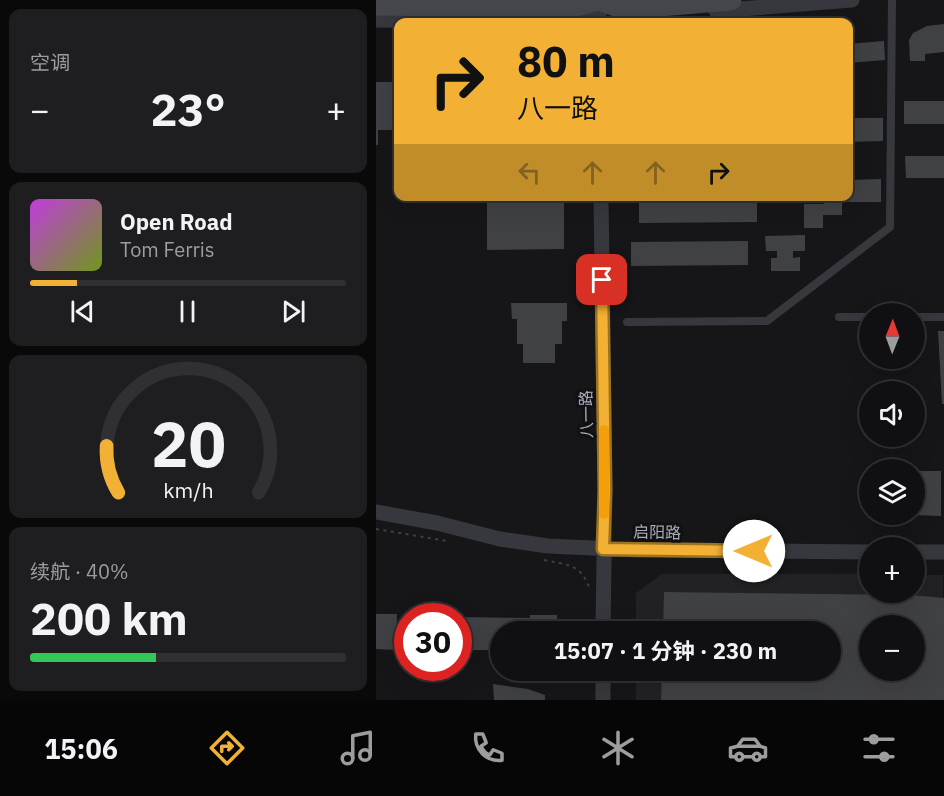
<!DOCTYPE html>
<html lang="zh">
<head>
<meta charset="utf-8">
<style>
	:root { --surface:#101012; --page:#1e1e20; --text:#f1f3f6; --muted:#9c9d9f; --line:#303032; --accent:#f2b134 }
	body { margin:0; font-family:"IBM Plex Sans","Noto Sans SC",sans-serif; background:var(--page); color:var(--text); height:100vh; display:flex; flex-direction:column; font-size:22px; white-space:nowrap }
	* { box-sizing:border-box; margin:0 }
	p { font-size:20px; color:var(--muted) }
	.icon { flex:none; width:33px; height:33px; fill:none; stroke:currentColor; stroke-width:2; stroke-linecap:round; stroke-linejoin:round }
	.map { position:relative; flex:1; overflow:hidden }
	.sheet { display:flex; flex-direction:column; gap:9px; padding:9px; background:#09090a; width:376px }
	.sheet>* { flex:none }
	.top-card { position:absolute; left:18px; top:18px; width:459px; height:183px; border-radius:12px; box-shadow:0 6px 24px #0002,0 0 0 2px var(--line); background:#f2b134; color:#111; overflow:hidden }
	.needle { width:39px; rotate:1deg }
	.controls { position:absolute; left:483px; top:303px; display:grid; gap:12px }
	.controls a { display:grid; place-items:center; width:66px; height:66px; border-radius:50%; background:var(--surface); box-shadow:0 6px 24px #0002,0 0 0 2px var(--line); font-size:30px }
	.speed { position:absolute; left:18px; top:603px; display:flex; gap:12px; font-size:30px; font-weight:700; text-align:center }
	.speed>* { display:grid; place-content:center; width:78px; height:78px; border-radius:50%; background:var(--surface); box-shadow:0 6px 24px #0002,0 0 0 2px var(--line); line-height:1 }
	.speed .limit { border:9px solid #d22; background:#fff; color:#111 }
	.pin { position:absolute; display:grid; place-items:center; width:51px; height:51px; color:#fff; margin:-26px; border-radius:12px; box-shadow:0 3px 9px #0006 }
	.me { position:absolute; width:66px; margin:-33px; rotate:270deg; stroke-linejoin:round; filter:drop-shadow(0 0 4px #0008) }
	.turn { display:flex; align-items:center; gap:21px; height:126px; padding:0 24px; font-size:27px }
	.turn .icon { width:78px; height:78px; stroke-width:2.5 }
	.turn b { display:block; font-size:42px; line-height:51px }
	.lanes { display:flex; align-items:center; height:57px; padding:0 24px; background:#0003; justify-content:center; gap:30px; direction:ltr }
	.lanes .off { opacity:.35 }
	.big { font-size:45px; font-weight:700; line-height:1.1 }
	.sheet .tile { flex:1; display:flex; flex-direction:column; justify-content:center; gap:9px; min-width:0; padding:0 21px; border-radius:12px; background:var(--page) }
	.sheet .dial { align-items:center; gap:0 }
	.dial svg { height:156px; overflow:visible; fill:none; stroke:var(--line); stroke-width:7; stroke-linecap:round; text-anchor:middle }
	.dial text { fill:var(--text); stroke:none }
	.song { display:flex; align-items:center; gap:18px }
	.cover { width:72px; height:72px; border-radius:9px; background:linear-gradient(135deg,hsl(290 70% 55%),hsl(80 70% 35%)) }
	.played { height:6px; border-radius:3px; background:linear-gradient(90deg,var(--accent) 15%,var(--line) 15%) }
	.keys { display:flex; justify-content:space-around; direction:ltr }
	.heat { display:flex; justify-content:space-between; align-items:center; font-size:33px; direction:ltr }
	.charge { height:9px; border-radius:4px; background:linear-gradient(90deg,#34c759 40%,var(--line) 0) }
	.trip { position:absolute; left:114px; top:621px; width:351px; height:60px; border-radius:30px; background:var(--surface); box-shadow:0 6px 24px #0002,0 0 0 2px var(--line); font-weight:700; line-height:60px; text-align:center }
	.tab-bar { display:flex; height:96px; justify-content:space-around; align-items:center; background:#060607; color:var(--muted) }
	.tab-bar .icon { width:42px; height:42px }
	.tab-bar .on { color:var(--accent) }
	.tab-bar b { font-size:27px; color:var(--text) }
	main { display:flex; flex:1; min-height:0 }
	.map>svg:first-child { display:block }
	.built { fill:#222225; fill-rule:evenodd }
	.building { fill:#404145; fill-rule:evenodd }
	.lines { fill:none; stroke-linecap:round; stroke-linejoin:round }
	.path { stroke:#3d3f44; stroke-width:2; stroke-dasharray:3 4.5; stroke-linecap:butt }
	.lane { stroke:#37383d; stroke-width:8 }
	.street { stroke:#37383d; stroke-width:15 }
	.secondary { stroke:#45474d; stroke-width:21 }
	.route-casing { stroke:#9d7322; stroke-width:15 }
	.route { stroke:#f2b134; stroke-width:10 }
	.slow { stroke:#f59e0b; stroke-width:10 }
	.labels { text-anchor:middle; stroke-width:6; stroke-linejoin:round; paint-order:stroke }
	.street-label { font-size:16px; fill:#a8adb8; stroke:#111113 }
</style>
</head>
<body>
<main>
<section class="sheet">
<div class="tile"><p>空调</p>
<div class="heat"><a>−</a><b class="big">23°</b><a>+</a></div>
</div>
<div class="tile">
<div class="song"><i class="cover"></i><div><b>Open Road</b><p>Tom Ferris</p></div></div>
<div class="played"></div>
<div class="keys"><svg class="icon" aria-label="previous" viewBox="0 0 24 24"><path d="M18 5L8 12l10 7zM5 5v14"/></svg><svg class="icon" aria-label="pause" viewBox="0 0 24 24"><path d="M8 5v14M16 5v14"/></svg><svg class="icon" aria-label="next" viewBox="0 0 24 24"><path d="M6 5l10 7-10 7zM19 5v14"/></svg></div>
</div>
<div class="tile dial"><svg viewBox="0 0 100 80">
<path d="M14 69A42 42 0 1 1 86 69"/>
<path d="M14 69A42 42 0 0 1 8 45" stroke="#f2b134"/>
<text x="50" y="56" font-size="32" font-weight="700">20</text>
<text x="50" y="72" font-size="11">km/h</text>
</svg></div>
<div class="tile"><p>续航 · 40%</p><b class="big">200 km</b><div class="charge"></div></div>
</section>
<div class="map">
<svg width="568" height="700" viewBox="0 0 568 700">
	<rect width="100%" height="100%" fill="#161618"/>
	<path class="built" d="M286 574H493L494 592H538L539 575H567V700H260V671L454 670V632L260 631V593ZM494 626H538V670H494Z"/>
	<path class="building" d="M568 24V52L549 54V61H534L533 40 537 33 551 26Z
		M508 41 509 60 472 63V44Z
		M0 82H22V130H2V145H0Z
		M528 101H568V124H528Z
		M472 118H507V141L472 142Z
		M529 156H568V178H530Z
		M505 179V202H466V215H447V228H428V204H448V196H472V180Z
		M394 196H423V202H394Z
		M111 197H188V249L111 250Z
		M263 198H381V222L263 223Z
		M429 235V251H417V258L424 257V271H395V258H401V251H390L389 236Z
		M372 241V265L255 266V242Z
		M135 303H191V321H186V344H179V363H147V344H141V319H136Z
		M562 331H568V404H566Z
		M538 471H565V516L538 515Z
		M288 592 534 595 568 598V700H285L286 670H454V632H287ZM494 626H538V670H494Z
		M0 614H21L20 650 0 649Z
		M154 615H181V632H124V650H82V617L154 618Z
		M117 684 152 689 169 695V700H118Z"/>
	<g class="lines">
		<path class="path" d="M0 529 71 541
			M168 560C190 565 204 563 213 587"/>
		<path class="lane" d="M463 317H494
			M538 317H568
			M251 322 391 321 514 227 516 0
			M518 595V592"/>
		<path class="street" d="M223 0V22
			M340 11 476 0
			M0 20 184 22
			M196 22 219 3
			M225 196 229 490 227 632
			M0 512 61 523 124 539 172 546 262 550 494 552
			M538 552H568
			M227 670V700"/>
		<path class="secondary" d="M223 0 248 9 355 0
			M0 5 196 7 222 0"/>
	</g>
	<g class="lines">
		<g class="route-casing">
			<path id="route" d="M226 280 229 490 227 549 378 551"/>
		</g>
		<use href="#route" class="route"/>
		<path class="slow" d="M228 514V430"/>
	</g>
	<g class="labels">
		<g class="street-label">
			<text transform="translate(210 414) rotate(-91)" y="6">八一路</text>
			<text transform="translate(281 532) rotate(1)" y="6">启阳路</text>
		</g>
	</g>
</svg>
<div class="controls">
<a><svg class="needle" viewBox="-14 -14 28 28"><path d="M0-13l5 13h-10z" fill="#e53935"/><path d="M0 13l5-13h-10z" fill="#9c9d9f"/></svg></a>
<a><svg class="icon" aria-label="sound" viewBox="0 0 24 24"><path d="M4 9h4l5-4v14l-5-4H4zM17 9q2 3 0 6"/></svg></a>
<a><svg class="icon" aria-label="layers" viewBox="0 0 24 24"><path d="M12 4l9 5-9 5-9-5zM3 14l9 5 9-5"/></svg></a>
<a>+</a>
<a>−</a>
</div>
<div class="speed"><div class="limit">30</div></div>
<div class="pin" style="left:226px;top:280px;background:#d93025"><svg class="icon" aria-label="arrive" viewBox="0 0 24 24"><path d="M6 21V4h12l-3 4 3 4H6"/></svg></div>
<svg class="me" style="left:378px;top:551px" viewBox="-20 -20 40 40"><circle r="19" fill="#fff"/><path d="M0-13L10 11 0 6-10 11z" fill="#f2b134"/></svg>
<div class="trip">15:07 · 1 分钟 · 230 m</div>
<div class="top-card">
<div class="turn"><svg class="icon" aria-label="right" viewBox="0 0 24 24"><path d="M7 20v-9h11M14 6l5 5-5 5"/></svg><div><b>80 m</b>八一路</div></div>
<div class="lanes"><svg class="icon off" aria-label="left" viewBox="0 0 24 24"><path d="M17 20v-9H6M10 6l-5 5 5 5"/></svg><svg class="icon off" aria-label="ahead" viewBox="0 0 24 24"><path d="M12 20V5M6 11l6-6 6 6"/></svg><svg class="icon off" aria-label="ahead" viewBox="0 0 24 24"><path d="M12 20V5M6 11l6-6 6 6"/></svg><svg class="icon" aria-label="right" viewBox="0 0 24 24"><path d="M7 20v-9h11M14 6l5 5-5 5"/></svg></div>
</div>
</div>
</main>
<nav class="tab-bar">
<b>15:06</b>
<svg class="icon on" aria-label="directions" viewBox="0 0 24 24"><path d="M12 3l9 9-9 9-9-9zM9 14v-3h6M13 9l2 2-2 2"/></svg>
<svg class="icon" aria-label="music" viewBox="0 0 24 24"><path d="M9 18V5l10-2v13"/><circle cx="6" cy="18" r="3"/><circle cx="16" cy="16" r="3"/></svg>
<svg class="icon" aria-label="phone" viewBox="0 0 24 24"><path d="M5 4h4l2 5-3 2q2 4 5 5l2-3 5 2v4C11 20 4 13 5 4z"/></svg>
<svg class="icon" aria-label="climate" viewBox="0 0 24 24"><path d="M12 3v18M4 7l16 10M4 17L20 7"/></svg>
<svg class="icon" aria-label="car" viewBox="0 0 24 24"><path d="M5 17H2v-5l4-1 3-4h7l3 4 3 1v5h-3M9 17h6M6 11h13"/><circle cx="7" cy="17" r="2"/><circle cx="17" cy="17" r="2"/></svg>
<svg class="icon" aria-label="filters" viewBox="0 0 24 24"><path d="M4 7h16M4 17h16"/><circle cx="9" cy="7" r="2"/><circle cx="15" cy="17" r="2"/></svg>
</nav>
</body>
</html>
